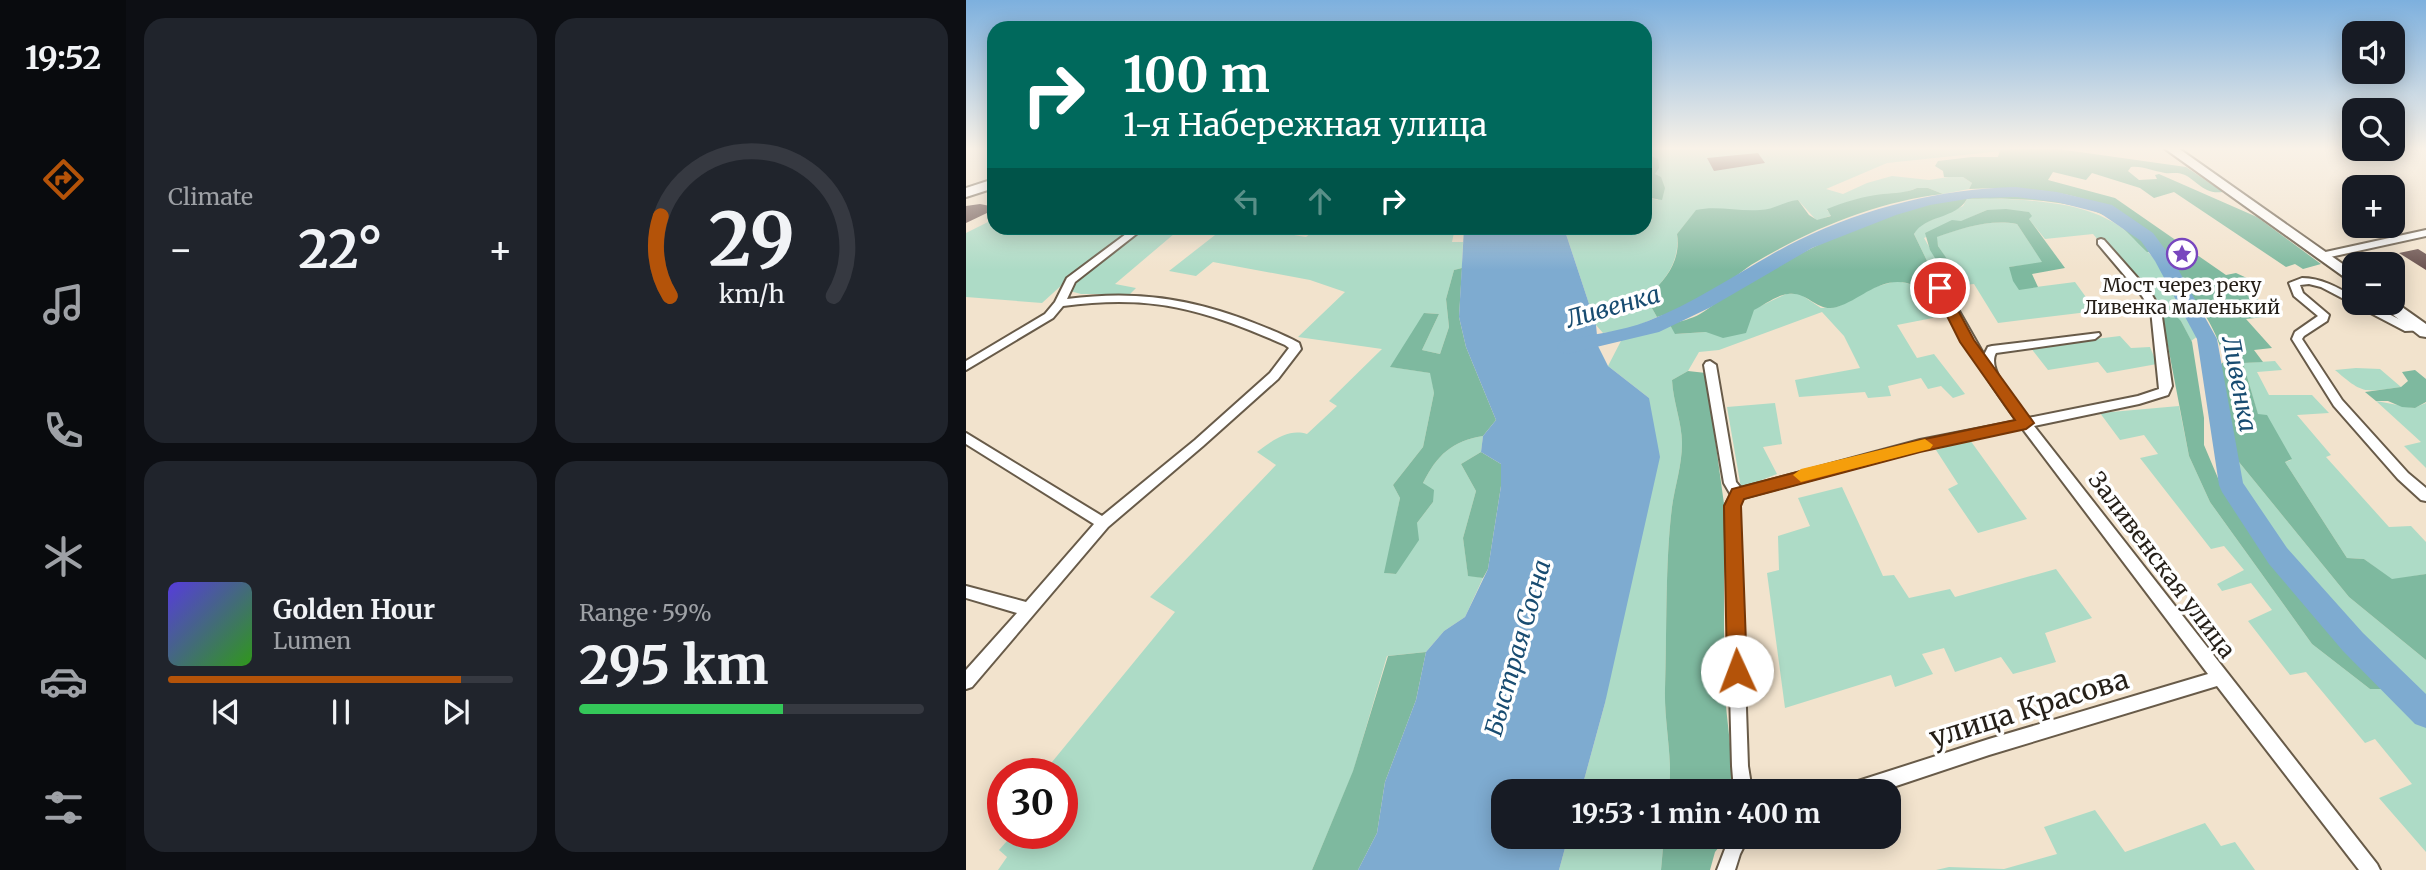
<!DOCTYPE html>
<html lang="en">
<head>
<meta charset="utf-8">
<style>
	:root { --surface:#171b24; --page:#20242c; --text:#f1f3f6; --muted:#9ea1a6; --line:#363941; --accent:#b45309 }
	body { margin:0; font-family:Merriweather,serif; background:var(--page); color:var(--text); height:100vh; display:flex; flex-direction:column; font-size:26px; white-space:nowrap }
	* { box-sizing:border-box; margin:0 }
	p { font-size:23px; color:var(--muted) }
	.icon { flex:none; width:38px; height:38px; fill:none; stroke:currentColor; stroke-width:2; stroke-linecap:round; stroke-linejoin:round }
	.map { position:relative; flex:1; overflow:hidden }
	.side { display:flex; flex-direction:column; gap:18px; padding:18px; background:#0d0f14; width:840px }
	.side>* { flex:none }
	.banner { position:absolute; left:21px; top:21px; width:665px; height:214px; border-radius:21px; box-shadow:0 4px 18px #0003; background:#00695c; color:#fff; overflow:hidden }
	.controls { position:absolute; left:1376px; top:21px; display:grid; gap:14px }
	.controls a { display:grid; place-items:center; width:63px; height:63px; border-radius:14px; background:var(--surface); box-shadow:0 4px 18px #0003; font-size:35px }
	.speed { position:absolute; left:21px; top:758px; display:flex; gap:14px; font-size:35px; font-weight:700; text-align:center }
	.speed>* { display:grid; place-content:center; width:91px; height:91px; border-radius:50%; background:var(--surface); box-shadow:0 4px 18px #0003; line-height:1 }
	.speed .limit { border:10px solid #d22; background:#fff; color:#111 }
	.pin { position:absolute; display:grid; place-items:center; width:60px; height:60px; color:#fff; margin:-30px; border:4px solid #fff; border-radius:50%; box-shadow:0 2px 7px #0007 }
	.me { position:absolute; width:77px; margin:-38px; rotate:358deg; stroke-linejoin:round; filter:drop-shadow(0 0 5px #0008) }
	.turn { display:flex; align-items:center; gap:24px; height:147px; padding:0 21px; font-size:32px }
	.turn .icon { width:91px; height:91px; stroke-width:2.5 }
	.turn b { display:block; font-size:49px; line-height:60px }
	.lanes { display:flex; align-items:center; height:66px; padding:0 21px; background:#0003; justify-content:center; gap:35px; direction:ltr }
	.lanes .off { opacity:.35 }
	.big { font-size:52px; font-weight:700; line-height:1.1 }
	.side .widget { flex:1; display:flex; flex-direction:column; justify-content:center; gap:10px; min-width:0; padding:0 24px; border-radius:21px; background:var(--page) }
	.side .dial { align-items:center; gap:0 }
	.dial svg { height:182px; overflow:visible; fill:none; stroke:var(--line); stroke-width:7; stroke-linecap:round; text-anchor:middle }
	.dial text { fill:var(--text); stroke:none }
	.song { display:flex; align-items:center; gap:21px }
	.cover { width:84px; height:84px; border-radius:10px; background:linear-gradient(135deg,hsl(250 70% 55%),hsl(110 70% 35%)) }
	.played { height:7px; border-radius:4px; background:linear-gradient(90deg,var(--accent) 85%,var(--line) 85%) }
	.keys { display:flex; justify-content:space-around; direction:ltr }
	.heat { display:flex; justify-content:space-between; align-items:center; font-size:38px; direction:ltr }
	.charge { height:10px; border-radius:5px; background:linear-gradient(90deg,#34c759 59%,var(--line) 0) }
	.side .tiles { flex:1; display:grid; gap:18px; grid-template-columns:repeat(2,1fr) }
	.trip { position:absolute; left:525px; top:779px; width:410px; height:70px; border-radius:21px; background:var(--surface); box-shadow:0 4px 18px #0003; font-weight:700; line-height:70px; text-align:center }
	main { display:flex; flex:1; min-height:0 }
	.tab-bar { display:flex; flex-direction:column; width:126px; justify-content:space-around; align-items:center; background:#090b0e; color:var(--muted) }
	.tab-bar .icon { width:49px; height:49px }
	.tab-bar .on { color:var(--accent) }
	.tab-bar b { font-size:32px; color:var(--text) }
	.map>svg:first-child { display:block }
	.green { fill:#addbc6 }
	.forest { fill:#7eb99f }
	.water { fill:#7eabd0 }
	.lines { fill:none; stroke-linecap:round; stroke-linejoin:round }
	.river { fill:#7eabd0; fill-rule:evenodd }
	.building { fill:#6b5350 }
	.street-casing { stroke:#685b49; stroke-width:4 }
	.secondary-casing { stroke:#685b49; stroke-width:4 }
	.street { fill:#fff; fill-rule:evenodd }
	.secondary { fill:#fff; fill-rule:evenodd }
	.route { fill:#b45309; stroke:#753606; stroke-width:2 }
	.slow { fill:#f59e0b }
	.labels { text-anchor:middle; stroke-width:7; stroke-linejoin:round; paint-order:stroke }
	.far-poi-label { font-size:19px; fill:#251f18; stroke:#fff }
	.street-label { font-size:23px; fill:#251f18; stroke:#fff }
	.water-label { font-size:24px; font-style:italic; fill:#184c71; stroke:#fff }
	.near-street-label { font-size:28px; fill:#251f18; stroke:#fff }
</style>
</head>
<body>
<main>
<nav class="tab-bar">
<b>19:52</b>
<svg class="icon on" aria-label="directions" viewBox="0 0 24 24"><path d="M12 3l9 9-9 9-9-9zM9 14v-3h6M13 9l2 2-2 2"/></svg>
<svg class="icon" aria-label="music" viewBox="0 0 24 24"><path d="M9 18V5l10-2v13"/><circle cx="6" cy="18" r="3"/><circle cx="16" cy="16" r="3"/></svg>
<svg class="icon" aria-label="phone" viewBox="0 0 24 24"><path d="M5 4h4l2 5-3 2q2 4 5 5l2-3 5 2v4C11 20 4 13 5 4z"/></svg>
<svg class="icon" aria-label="climate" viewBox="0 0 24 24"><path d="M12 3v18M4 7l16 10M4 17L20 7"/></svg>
<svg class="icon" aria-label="car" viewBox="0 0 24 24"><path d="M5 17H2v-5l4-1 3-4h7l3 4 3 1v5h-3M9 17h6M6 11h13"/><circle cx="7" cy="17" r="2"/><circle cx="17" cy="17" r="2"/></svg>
<svg class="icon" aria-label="filters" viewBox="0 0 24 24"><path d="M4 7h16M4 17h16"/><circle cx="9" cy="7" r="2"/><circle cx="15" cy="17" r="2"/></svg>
</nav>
<section class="side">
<div class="tiles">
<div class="widget"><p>Climate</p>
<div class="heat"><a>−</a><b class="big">22°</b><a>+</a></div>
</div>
<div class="widget dial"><svg viewBox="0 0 100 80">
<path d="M14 69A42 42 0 1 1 86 69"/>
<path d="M14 69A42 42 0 0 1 10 34" stroke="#b45309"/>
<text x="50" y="56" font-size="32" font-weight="700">29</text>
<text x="50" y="72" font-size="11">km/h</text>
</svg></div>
<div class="widget">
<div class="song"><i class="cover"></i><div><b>Golden Hour</b><p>Lumen</p></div></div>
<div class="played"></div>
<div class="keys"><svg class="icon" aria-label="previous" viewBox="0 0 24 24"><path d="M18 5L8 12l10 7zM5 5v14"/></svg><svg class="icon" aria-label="pause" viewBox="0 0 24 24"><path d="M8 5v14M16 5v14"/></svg><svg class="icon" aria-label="next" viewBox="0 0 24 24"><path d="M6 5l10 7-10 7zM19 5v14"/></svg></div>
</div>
<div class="widget"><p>Range · 59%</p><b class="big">295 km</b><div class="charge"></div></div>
</div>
</section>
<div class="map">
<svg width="1460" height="870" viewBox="0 0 1460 870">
	<rect width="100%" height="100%" fill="#f2e3cd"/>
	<path class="green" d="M679 148H1064L921 163 860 189 877 194 901 183 926 176 963 180 989 176 997 177 1006 183 1003 189 977 194 962 188H951L932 195 918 194 861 210 866 215 851 221 832 200 800 214 728 213 711 234C714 258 702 279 683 294V303L691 317 664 329 637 333 630 325 598 228H679V197L692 200Z
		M1024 198C1120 203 1162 209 1213 296 1208 317 1230 318 1232 336L1225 341 1215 321 1196 315 1198 327 1192 324 1190 310 1127 234 1079 239 1062 218 1063 212 1021 210 958 238 977 271 987 269 972 246 970 237C997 228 1022 219 1051 224L1077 263 1043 267 1053 289 1109 282 1130 311 1032 323 1008 284 968 288 963 280V265L948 234 952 226 997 206 1001 199Z
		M28 219V228H170L108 274 76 303 0 297V233Z
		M177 228H215L149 284 170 288 164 294H115L104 291C109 271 159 241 177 228Z
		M258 228H285L340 237 351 228H489L486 242H497L496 268 488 270 480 299 483 327 474 354 456 350 473 314 459 313 425 367 465 373 468 393 457 447 427 485 434 498 419 573 430 574 451 523 467 502 457 483C471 455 486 441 517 436L515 452 495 464 510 491 497 538 502 575 517 578 499 617 478 631 460 652 421 656 387 772 346 870H32L41 857 33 850 48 833H96V774L77 773 209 612 184 597 310 465 291 452C306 441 322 428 341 434L371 406 363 401 416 349 332 337 379 292 344 280 247 262 230 276 203 271Z
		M930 281 945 284 978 314 980 311 982 315 931 325 951 358 968 354 999 394 987 398 975 386 962 389 955 378 922 386 925 396 902 398 899 392 833 397 829 380 894 368 878 336 856 312 753 350 733 352 722 371 706 380C707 401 716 423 716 443 716 466 709 485 706 507 699 563 701 631 699 689 698 723 707 757 703 791H615L639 703 683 398 642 366 656 339 704 325 710 334 740 332 820 294H834L855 308 871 307 909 287Z
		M1154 336 1165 348 1184 347 1191 364 1141 373 1132 362 1082 370 1064 347Z
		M1309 361 1316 370 1291 372 1303 395H1346L1363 413 1331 415 1365 455 1360 457 1423 527 1445 526 1460 542V574L1426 580 1398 559 1381 558 1319 462 1325 460 1292 415 1277 363Z
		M1390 368 1414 369 1435 387C1398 392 1398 395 1369 370Z
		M1410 401 1448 408 1460 403V468L1438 446 1455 442Z
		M809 403 816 444 797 447 811 474 775 488 761 407Z
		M1213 406 1223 456 1244 502 1346 644 1404 689H1426L1460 722V852L1413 798 1446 784 1409 739 1399 743 1340 672 1324 675 1282 621 1306 610 1285 583 1256 591 1251 584 1278 570 1258 546 1245 549 1174 458 1192 454 1178 435 1154 440 1134 413Z
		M1004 440 1061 519 1012 533 982 489 992 484 970 450Z
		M1264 451 1383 597 1460 660V700L1415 658 1347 586 1296 520 1273 483Z
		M876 487 917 576 928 575 943 598 984 589 989 597 1090 569 1126 618 1079 633 1090 662 1047 674 1035 657 989 672 978 648 956 654 967 674 929 687 925 675 819 708 801 573 813 570 812 536 844 526 832 498Z
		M1129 810 1159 852 1239 823 1255 846 1269 842 1289 870H970L983 867 1038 869 1091 854 1078 827Z
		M602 837H698L695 870H593Z"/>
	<path class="forest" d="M680 148 681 154 692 159 693 168 689 174 695 177 699 188 696 200 679 197Z
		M1085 148 1220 167 1257 192C1236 195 1230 178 1216 174 1211 172 1204 174 1199 173 1186 171 1178 166 1165 167L1162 171 1173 180 1191 179 1189 175 1193 174 1291 217 1355 264 1337 269 1329 264 1320 267 1208 192 1188 198 1174 188 1126 173 1120 180 1087 172 1082 180 1149 198 1260 275 1270 273 1283 279 1287 287 1286 293 1308 316 1280 319 1306 348 1288 350 1297 362 1277 363 1292 414 1301 415 1326 459 1319 462 1381 558 1398 559 1426 579 1460 574V660L1383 597 1264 451 1251 367 1259 361C1249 328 1241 317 1222 290 1211 273 1203 255 1189 241 1143 191 1067 186 1003 189L1006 183 997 177H978L977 171 969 166 972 161 1006 157H1032L1034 150Z
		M951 188H962L977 194C913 201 845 229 790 262 777 269 767 280 755 287 735 299 713 311 691 317L683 303V294C702 279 715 258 711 234L730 210C751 205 773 212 794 210 808 210 818 201 832 200L843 215 851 220 865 216 861 209C878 202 898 196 917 194 930 193 939 193 951 188Z
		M1018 195C1068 196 1121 197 1163 228 1172 234 1181 241 1184 252H1181C1169 241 1159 228 1145 219 1114 199 1037 197 1001 199 990 219 959 215 948 234L963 265V280L980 311 978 315C958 317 964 288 941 283 913 277 896 299 871 307 851 313 842 291 822 294 811 295 798 305 788 310L780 333 757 338 740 332 709 334 704 325C714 321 726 319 734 314 746 307 757 297 769 289 835 250 941 199 1018 195Z
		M1040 209 1063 212 1066 216 1063 219 1099 268 1066 274 1072 287 1053 290 1047 281 1043 267 1076 262 1051 224C1023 219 997 228 971 237L972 246 988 269 983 273 977 271 964 250 959 233 986 220 995 221 1021 210Z
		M496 268 493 317 500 347 530 420 517 436C486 441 471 455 457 483L468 490 467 502 451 523 453 540 430 574 418 573 434 498 427 485 457 447 468 393 464 373 424 367 458 313 473 314 456 350 474 354 483 327 480 299 488 270Z
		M1208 314 1215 321 1226 342 1238 418V445L1257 490 1293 543 1379 642 1426 689H1404L1346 644 1244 502 1223 456 1196 315Z
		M1449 370 1460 379V402L1449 408 1436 407 1422 401H1410L1399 392 1435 387 1442 381 1436 372Z
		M722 371 740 373 758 504V688L769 791H703C707 757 698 723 699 689 701 631 699 563 706 507 709 485 716 466 716 443 716 423 707 401 706 380Z
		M515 452 535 464V486L522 569 517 578 502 576 497 538 510 491 495 464Z
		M460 652 450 700 419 782 411 833 392 870H346L387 771 422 656Z
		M698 837V836L761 837 749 852 744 870H695Z"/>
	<path class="water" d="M498 228H598L630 325 632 346 642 366 683 398 694 457 639 703 615 791H537V836L602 837 593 870H392L411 833 419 782 450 700 460 652 478 631 499 617 522 569 535 486V464L515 452 517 436 530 420 500 347 493 317Z"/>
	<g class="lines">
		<path class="river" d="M1050 187 1091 192 1146 205 1187 233 1207 260 1251 339 1277 483 1321 548 1397 633 1460 694V728L1449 724 1377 651 1303 564 1256 492 1253 485 1231 339 1189 261 1175 241 1134 213 1091 202 1050 197 1007 198 964 205 930 215 846 248 743 308 693 332 601 354 594 352 591 347 594 342C623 334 655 332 682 321 736 300 782 265 833 240 902 207 974 189 1050 187Z"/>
	</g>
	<path class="building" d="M792 153 799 163 748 171 741 158Z
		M14 204 24 206 21 213 0 223V206Z
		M1452 249 1460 254V270L1433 253Z"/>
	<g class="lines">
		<g class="street-casing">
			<path id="street" d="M168 228H178L109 282 101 299C169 290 224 298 288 323 303 329 319 335 333 343L335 349 312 379 237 446 142 527 6 687 0 689V670L51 613 0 598V586L60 602 128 524 0 444V433L136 516 229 440 304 373 323 348 319 345C237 309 187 294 97 306L87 318 0 370V361L79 314 89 302 101 278Z
				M1460 230V236L1355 259 1350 256 1355 253Z
				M1135 239 1138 240 1184 292 1195 310 1206 386 1202 395 1173 404 1068 426 1411 864 1414 870H1393L1251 686 1023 755 915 791H880L883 785 889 782 1023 739 1242 674 1056 428 954 450 777 498 773 506 782 766 786 791H768L766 766 759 506 765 495 758 483 738 365 740 362 744 361 750 365 770 482 775 488 954 440 1051 421C1017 375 989 327 963 276L968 273 973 276 1018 355 1022 347 1026 346 1133 333 1134 335 1129 339 1030 353C1020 370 1051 403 1062 418L1172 396 1193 389 1185 310 1176 296 1132 244V240Z
				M1336 278C1355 278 1371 287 1388 297V303H1400L1445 325 1460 326V330L1439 331 1355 287 1343 284 1334 285 1337 293 1363 315 1361 321 1338 336 1336 339 1376 400 1442 473 1460 488V501L1455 500 1432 479 1368 406 1326 339 1329 332 1352 316 1328 296 1323 283Z
				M764 836H783L774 854 769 870H751Z"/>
		</g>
		<g class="secondary-casing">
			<path id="secondary" d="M1198 148H1212L1388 272V284Z
				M28 179V188L0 197V188Z
				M1426 300 1460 324V337L1454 336 1412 303H1426Z"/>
		</g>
		<use href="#street" class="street"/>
		<use href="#secondary" class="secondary"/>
	</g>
	<linearGradient id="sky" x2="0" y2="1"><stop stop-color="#7db0de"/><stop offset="0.55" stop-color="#f9f2e8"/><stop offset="1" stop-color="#f9f2e8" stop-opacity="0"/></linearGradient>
	<rect width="1460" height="270" fill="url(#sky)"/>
	<path class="route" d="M974 284 980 288 1008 340 1068 423 1060 429 954 452 778 499 775 506 781 671 778 678 771 681 764 678 761 671 758 506 766 489 954 440 1049 420 994 342 967 288Z"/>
	<path class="slow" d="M959 439 967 445 964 449 835 482 827 475 835 469Z"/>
	<defs>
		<g id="sight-ring" transform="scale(1.575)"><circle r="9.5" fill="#fff" stroke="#7846be" stroke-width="1.5"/><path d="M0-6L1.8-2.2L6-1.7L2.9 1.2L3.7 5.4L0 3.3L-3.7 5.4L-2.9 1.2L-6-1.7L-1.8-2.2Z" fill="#7846be"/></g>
	</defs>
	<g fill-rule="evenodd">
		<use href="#sight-ring" x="1216" y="254"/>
	</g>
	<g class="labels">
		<g class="far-poi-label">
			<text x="1216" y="292">Мост через реку<tspan x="1216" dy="22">Ливенка маленький</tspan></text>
		</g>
		<g class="street-label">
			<text transform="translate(1196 565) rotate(53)" y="8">Заливенская улица</text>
		</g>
		<g class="water-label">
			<text transform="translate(647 307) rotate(-16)" y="8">Ливенка</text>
			<text transform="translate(1273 384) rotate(79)" y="8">Ливенка</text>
			<text transform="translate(552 648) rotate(-74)" y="8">Быстрая Сосна</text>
		</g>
		<g class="near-street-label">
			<text transform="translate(1063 708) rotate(-17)" y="10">улица Красова</text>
		</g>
	</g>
</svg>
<div class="controls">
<a><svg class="icon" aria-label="sound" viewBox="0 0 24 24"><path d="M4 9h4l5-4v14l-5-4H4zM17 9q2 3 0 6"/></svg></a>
<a><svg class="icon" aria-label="search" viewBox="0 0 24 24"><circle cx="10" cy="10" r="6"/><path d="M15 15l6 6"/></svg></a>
<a>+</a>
<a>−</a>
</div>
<div class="speed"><div class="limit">30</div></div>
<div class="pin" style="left:974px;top:288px;background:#d93025"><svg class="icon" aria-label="arrive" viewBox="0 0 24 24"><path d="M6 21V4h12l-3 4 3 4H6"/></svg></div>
<svg class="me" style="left:771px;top:671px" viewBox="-20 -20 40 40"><circle r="19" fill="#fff"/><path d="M0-13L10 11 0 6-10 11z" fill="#b45309"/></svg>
<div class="trip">19:53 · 1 min · 400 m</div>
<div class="banner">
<div class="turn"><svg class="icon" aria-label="right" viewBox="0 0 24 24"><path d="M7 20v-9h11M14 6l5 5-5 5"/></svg><div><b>100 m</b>1-я Набережная улица</div></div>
<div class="lanes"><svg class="icon off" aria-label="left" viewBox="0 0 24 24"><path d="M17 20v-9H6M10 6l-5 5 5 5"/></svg><svg class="icon off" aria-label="ahead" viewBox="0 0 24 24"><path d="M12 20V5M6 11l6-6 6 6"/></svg><svg class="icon" aria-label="right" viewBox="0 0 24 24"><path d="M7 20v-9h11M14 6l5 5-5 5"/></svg></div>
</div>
</div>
</main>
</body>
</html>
